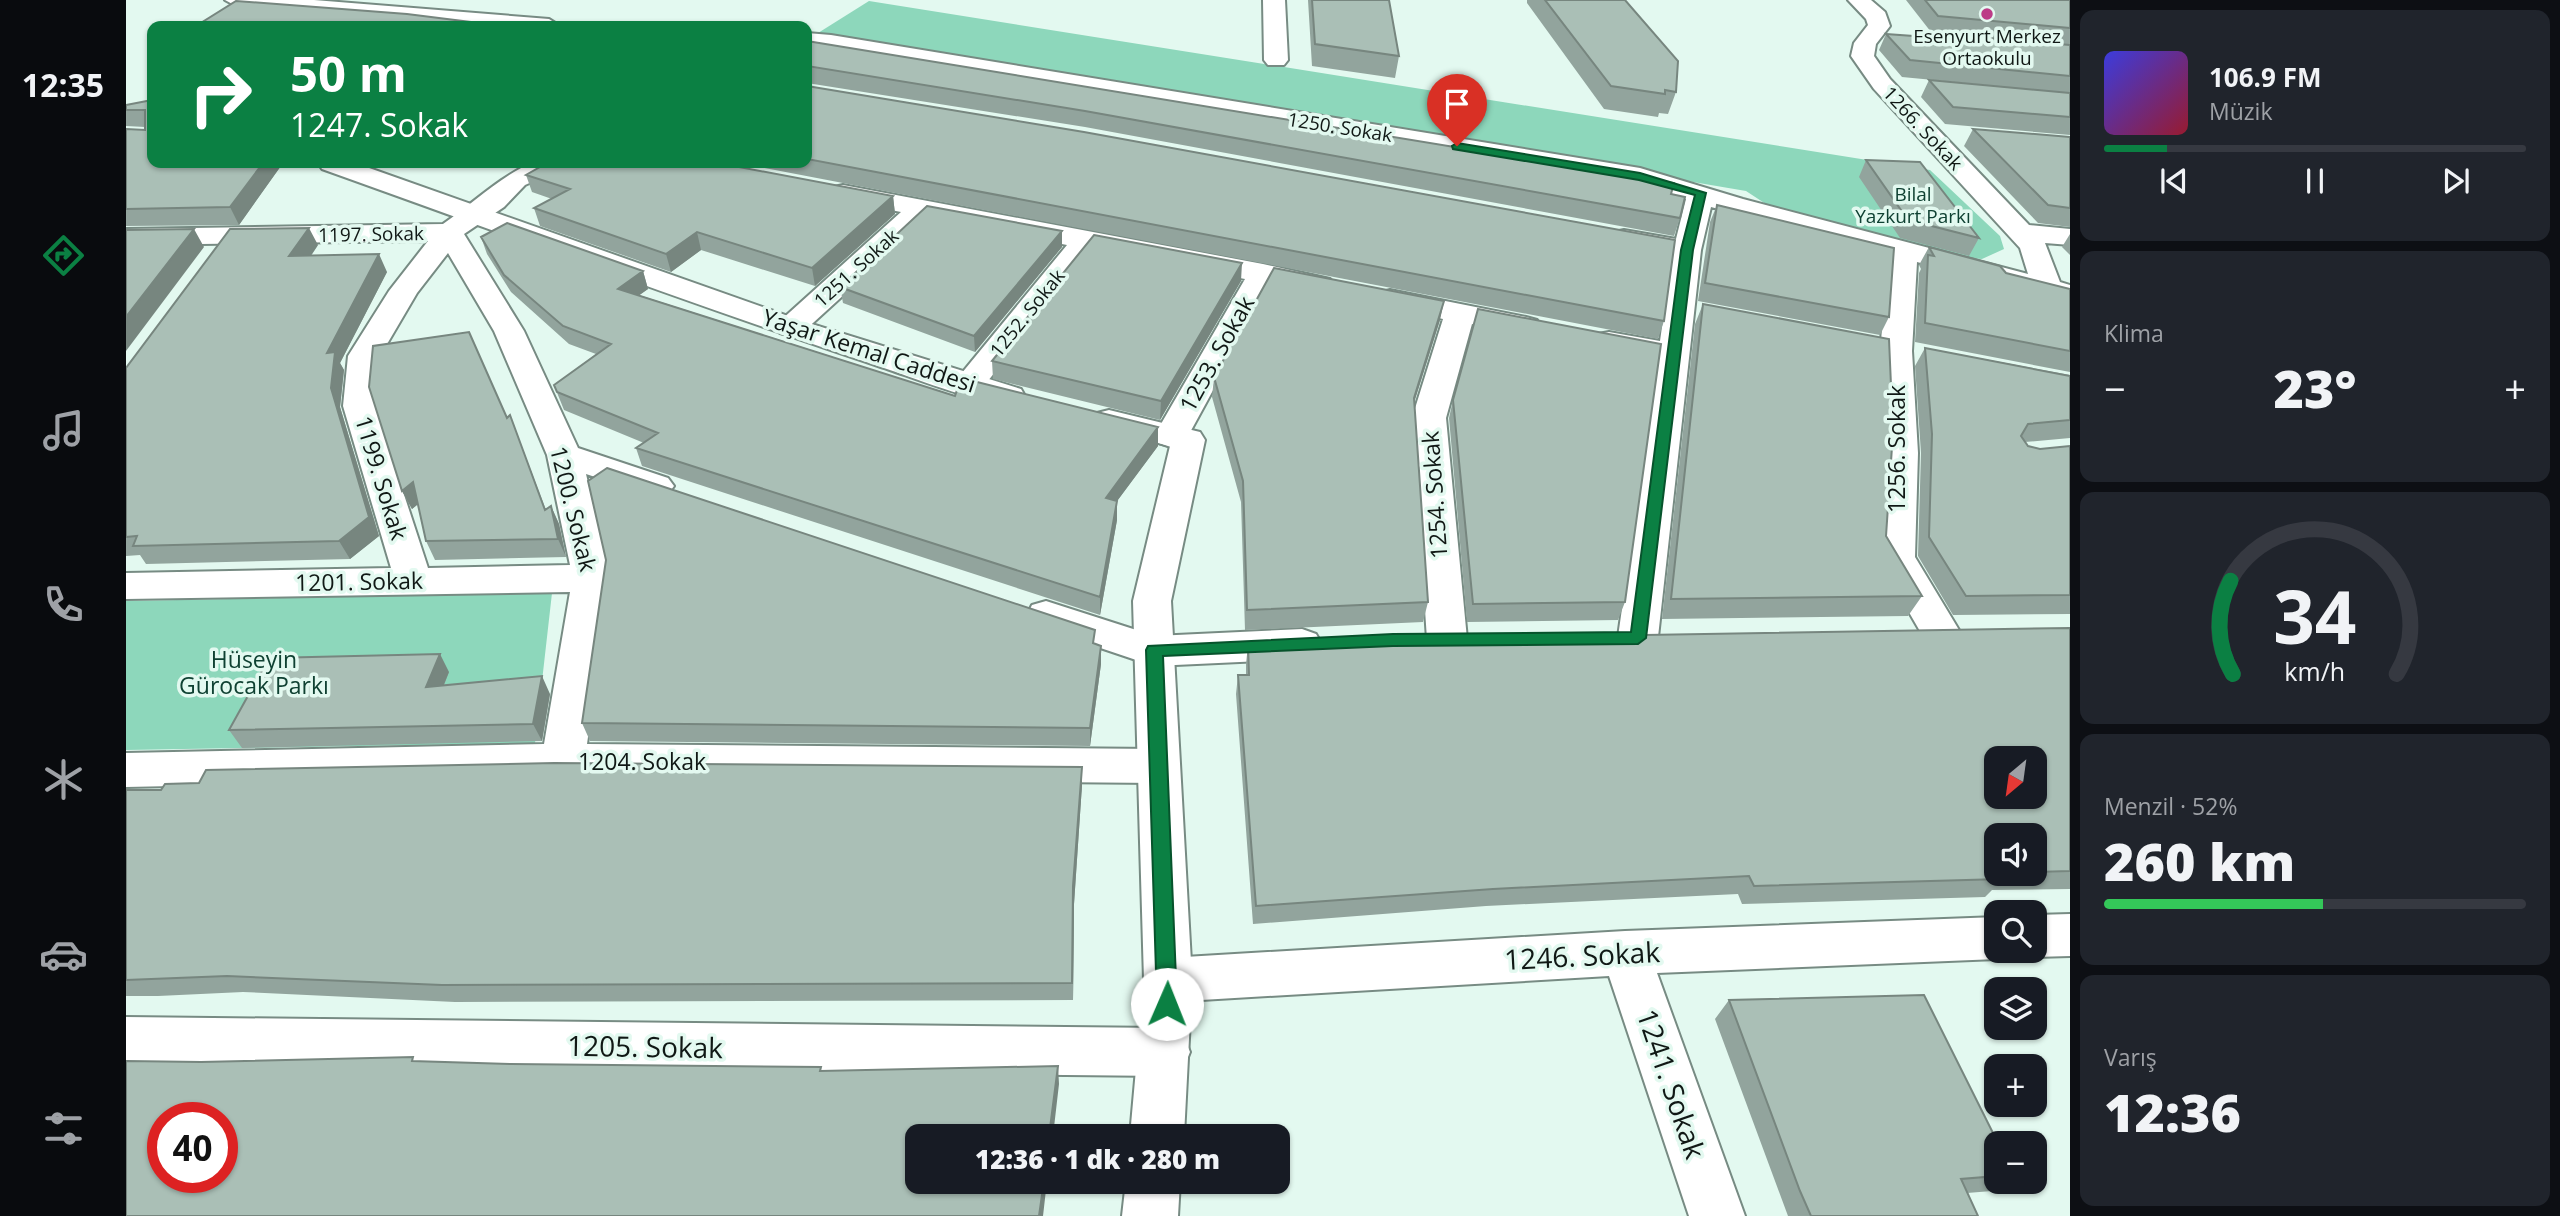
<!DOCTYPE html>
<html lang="tr">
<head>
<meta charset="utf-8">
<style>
	:root { --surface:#171b24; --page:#20242c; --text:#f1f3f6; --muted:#9ea1a6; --line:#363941; --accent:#0b8043 }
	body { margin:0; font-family:"Open Sans",sans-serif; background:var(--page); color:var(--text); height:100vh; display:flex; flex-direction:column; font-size:26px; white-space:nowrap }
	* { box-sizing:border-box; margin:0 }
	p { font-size:23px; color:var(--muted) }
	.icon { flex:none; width:38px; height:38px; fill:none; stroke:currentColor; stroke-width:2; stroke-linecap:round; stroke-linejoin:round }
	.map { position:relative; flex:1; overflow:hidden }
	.details { display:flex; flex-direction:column; gap:10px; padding:10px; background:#0d0f14; width:490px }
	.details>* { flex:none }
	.top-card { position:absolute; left:21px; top:21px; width:665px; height:147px; border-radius:14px; box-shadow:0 2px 5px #0004; background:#0b8043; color:#fff; overflow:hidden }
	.needle { width:46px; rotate:209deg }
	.buttons { position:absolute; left:1858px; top:746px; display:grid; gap:14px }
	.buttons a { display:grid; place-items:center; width:63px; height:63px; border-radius:14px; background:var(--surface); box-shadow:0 2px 5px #0004; font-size:35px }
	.speed { position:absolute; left:21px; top:1102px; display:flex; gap:14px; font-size:35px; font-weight:700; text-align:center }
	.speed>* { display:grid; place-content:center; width:91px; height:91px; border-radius:50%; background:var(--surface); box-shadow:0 2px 5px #0004; line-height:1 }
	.speed .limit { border:10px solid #d22; background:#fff; color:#111 }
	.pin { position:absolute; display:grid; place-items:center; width:60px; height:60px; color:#fff; margin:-72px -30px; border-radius:50% 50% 50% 0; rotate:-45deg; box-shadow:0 0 7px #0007 }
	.pin .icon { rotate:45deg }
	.me { position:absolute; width:77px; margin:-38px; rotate:1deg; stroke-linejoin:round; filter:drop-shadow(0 0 5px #0008) }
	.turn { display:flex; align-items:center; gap:24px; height:147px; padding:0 28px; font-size:32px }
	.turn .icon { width:91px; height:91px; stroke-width:2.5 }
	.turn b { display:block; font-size:49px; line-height:60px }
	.big { font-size:52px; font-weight:800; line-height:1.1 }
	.details .card { flex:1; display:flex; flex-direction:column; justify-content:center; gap:10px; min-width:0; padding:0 24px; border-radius:14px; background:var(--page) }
	.details .dial { align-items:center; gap:0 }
	.dial svg { height:182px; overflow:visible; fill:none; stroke:var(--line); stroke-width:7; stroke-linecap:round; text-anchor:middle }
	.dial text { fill:var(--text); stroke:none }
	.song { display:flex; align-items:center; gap:21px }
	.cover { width:84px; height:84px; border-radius:10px; background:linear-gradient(135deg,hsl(240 70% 55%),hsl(350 70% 35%)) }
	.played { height:7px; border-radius:4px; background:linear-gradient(90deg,var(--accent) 15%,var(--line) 15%) }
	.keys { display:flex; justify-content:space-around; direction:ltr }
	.heat { display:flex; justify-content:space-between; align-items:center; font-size:38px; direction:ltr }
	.charge { height:10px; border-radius:5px; background:linear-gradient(90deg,#34c759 52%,var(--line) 0) }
	.trip { position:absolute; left:779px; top:1124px; width:385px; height:70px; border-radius:14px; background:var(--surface); box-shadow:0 2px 5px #0004; font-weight:800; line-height:70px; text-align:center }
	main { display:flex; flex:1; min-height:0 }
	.menu { display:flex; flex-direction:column; width:126px; justify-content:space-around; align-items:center; background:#090b0e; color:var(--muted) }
	.menu .icon { width:49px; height:49px }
	.menu .current { color:var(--accent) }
	.menu b { font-size:32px; color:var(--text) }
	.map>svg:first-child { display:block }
	.green { fill:#8dd7bb }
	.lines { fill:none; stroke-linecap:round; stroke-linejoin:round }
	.street-casing { stroke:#778b83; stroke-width:4 }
	.secondary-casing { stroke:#778b83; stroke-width:4 }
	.street { fill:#fff; fill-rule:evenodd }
	.secondary { fill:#fff; fill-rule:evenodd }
	.wall { fill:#92a49d; fill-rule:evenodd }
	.shaded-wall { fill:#77867f }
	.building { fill:#aabfb6; stroke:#77867f; stroke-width:2; fill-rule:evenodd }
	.route { fill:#0b8043; stroke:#07532c; stroke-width:2 }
	.poi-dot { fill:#bc3c87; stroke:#e3f9f0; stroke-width:2.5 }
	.labels { text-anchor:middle; stroke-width:7; stroke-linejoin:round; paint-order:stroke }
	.far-poi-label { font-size:19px; fill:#101815; stroke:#e3f9f0 }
	.far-street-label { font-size:19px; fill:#101815; stroke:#e3f9f0 }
	.far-park-label { font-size:19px; fill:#0f4132; stroke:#e3f9f0 }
	.street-label { font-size:23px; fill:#101815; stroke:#e3f9f0 }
	.park-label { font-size:23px; fill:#0f4132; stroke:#e3f9f0 }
	.near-street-label { font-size:28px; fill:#101815; stroke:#e3f9f0 }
</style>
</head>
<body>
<main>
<nav class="menu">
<b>12:35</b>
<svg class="icon current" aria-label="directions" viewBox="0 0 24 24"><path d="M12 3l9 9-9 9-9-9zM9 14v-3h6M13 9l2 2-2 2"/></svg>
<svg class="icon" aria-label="music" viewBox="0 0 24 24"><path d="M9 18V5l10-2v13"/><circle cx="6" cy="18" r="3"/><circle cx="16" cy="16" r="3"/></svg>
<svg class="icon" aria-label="phone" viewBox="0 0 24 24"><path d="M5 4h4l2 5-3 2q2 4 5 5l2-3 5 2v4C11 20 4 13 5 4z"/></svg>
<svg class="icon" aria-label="climate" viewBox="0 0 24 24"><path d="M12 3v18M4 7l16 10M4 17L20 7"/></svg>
<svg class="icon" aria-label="car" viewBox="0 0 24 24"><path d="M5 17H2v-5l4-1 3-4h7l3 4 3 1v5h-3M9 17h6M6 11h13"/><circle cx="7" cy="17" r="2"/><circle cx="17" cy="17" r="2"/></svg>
<svg class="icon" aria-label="filters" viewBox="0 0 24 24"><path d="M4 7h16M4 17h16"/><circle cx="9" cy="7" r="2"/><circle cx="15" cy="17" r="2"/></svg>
</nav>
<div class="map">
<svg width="1944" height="1216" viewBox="0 0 1944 1216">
	<rect width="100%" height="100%" fill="#e3f9f0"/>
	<path class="green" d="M743 1 1804 170 1874 236 1878 249 1856 259 1841 258 1649 210 1620 191 692 33Z
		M426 593 409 743 0 750V601Z"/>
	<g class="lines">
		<g class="street-casing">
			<path id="street" d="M99 0H188L423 19 434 26H347L110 6Z
				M1137 0H1159L1162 60 1158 65H1142L1138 60Z
				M1722 0H1745L1759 12 1764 26 1750 44 1748 56 1764 79 1903 225 1944 229V245L1919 243 1934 282 1944 285V303L1791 262 1786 351 1792 453 1789 557 1836 635 1830 645 1816 649 1802 645 1751 557 1758 453 1754 351 1763 255 1585 207 1575 250 1532 637 1526 647 1512 651 1498 647 1492 637 1531 360 1472 348 1468 341 1472 334 1483 332 1534 341 1546 256 1488 244 1484 238 1488 232 1498 230 1550 239 1560 199 1510 183 681 47V33L705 35 1514 168 1617 199 1902 274 1894 248 1748 89 1725 56 1728 43 1742 25 1740 19Z
				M405 163H439L435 169 399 185 378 207 338 234 398 331 452 448 542 478 548 486 542 494 530 497 460 474 484 578 461 744 1032 749 1047 754 1053 766 1047 778 1032 783 437 778 0 787V753L418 744 444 592 0 599V573L265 568 217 406 222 356 263 291 302 241 0 245V229L317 224C346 204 374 177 405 163ZM322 253 368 331 421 455 444 565 302 568 249 406 254 356 291 293Z
				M717 185 1137 264 1204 279 1209 285 1204 291 1194 294 1145 284 1062 436 1057 443 1045 447 1033 443 1028 436 1119 279 967 250 853 392 842 395 831 392 826 385 941 245 802 218 676 333 665 336 654 333 650 327 654 321 775 212 708 199 704 193 708 187Z
				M1264 290 1400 317 1411 320 1415 326 1411 332 1400 335 1346 324 1320 418 1341 639 1335 649 1321 653 1307 649 1301 639 1286 418 1317 319 1253 305 1249 299 1253 293Z
				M920 601 1029 636 1176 629 1190 634 1196 644 1190 654 1176 659 1028 666 906 625 901 615 906 605Z
				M1944 914V956L1909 957 1892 951 1909 950V915Z
				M1871 917V950H1889L1871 959 1531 973 1619 1216H1563L1483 976 1042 1002 1025 996 1018 980 1025 964 1042 958 1499 931Z
				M0 1017 1039 1028 1057 1035 1064 1052 1057 1069 1039 1076 0 1065Z"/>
		</g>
		<g class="secondary-casing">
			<path id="secondary" d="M192 163H229L676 321 895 389 899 396 895 403C865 410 784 376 752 366 565 304 381 235 196 169Z
				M983 410 1074 432 1079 440 1045 601 1066 980 1058 1136H1004L1018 980 1007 601 1044 446 971 427 966 420 971 413Z
				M1000 1181H1054L1052 1216H996Z"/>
		</g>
		<use href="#street" class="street"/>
		<use href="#secondary" class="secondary"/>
	</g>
	<path class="wall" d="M1182 0H1263L1273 56 1269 78 1186 66Z
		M1401 0H1499L1550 92 1542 114 1533 113 1532 117 1478 109 1401 3Z
		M1780 0H1944V135L1819 124 1795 97 1803 80 1891 88 1776 77 1753 50 1760 34 1825 39 1827 35 1933 44 1805 32Z
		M681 41 1545 194 1554 218 1548 236 959 127 681 83Z
		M681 86 1538 321 1532 339 613 163H681Z
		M26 100V163H157L113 225 0 226V129L19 130V127L0 126V105Z
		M1847 129 1944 137V227L1912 223 1838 146Z
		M1740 160 1853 238 1843 256 1774 238 1733 177Z
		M400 175 767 196 769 214 689 286 575 250 545 272 414 226 408 208 426 199 406 192Z
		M1591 205 1763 317 1754 335 1572 301 1584 222Z
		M936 231V247L849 352 717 303 714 287Z
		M1944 234V255L1936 247Z
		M355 237 517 271 522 289 513 295 829 396 1032 446 991 501V520L974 615 516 466 510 448 518 443 438 410 428 385 470 354 443 344 385 292 361 254Z
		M192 245 185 256 261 272 214 363 218 370 214 407 253 536 224 559 20 564 14 555 0 556V368Z
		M1803 247 1880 273 1944 289V372L1789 342 1793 273 1795 269 1793 265Z
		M1115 281 1034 420 867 379 866 361Z
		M1577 304 1760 536 1796 596 1782 616 1536 619 1569 324Z
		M1314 320 1288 403 1302 602 1297 622 1119 630 1115 502 1086 397 1088 377Z
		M1799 348 1944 375V438L1899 442 1902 446 1914 449 1944 446V614L1827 615 1792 556 1795 453 1789 366Z
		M1327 400 1499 602 1492 620 1341 622 1323 418Z
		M381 418 391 434 420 510 425 506 433 524 440 557 309 560 300 541 292 504 286 509 276 491Z
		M1944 628V889L1866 890 1859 897 1616 904 1612 894 1360 906 1127 924 1110 694 1112 675H1120V664L1122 645ZM1909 835V873H1871Z
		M969 644 975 664 964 746 464 741 456 723Z
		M323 672 318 685 424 694 416 741 116 748 103 730Z
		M956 785 948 904 947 1000 329 1002 117 992 32 996H0V790Z
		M1603 1000 1871 1143V1181H1879L1866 1191 1841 1193 1852 1216H1662L1589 1019Z"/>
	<path class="shaded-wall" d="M137 163H157L113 225 104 207Z
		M767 196 769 214 689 286 686 268Z
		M183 228 192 245 172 274 163 256Z
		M68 229 78 247 0 351V317Z
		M936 231V247L849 352 848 336Z
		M571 232 575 250 545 272 540 254Z
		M253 254 261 272 214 363 218 370 214 407 253 536 224 559 213 541 205 388 201 353Z
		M1116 263 1115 281 1034 420 1035 401Z
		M517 271 522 289 497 307 492 289Z
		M1318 301 1314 320 1283 418 1288 398Z
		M1032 427V446L980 516V498Z
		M287 482 296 501 286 509 276 491Z
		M991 501V520L974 615V597Z
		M425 506 433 524 440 557 432 539Z
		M975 646V664L964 746V728Z
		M314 654 323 672 310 704 300 687Z
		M416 676 424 694 416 741 407 724Z
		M956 767V785L948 904 947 1000V886Z
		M932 1066 933 1084 927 1136H923Z
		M918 1181H921L917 1216H913Z"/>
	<path class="building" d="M1186 0H1263L1273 56 1189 44Z
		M1419 0H1499L1552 61 1550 92 1539 90V94L1485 86Z
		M1799 0H1944V28L1812 16Z
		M110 1 281 14 377 26H70Z
		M1760 34 1830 39 1827 35 1944 45V76L1784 60Z
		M681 41 1548 183 1545 194 1559 197 1554 218 959 111 681 66Z
		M1803 80 1944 93V117L1827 107Z
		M681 86 958 132 1549 240 1538 321 681 159Z
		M26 100V163H137L104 207 0 209V129L19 130V110H0V105Z
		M1847 129 1944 137V208L1922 205Z
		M1740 160 1794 162 1853 238 1782 220Z
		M421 163H592L767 196 686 268 571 232 540 254 408 208 444 189 400 175Z
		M1591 205 1768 248 1763 317 1579 283Z
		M801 206 936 231 848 336 714 287Z
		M381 223 517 271 492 289 829 396 835 378 1032 427 980 498 991 501 974 597 510 448 532 433 431 392 428 385 485 344 437 326 378 275 355 237Z
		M183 228 163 256 253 254 201 353 209 352 205 388 243 517 213 541 7 546 11 536 0 537V368L104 229Z
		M68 229 0 317V230Z
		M968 235 1116 263 1035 401 866 361Z
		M1803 247 1874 266 1880 273 1944 289V351L1799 323 1802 255 1808 256Z
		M1148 268 1318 301 1288 398 1302 602 1121 610 1117 481 1088 377Z
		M1577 304 1763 339 1767 432 1760 536 1796 596 1545 599Z
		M1352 309 1535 344 1499 602 1347 604 1327 400Z
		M343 332 381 418 384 415 419 510 425 506 432 539 300 541 287 482 276 491 243 387 247 346Z
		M1799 348 1944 376V420L1902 424 1895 436 1902 446 1914 449 1944 446V595L1840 596 1803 537 1806 434Z
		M481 468 969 630 967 643 975 646 964 728 456 723 480 560 462 481Z
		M1944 628V871L1909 872V835H1871V873H1873L1876 879 1628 886 1623 876 1367 889 1130 906 1112 675H1123L1122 645 1272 639ZM1871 758H1909V796H1871Z
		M314 654 300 687 416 676 407 724 103 730 143 658Z
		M428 763 956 767 947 886 946 983 316 985 101 976 0 980V790H35L39 784 73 783 80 770Z
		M1798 995 1872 1143 1871 1176 1835 1179 1852 1216H1685L1674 1191 1603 1000Z
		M287 1057 286 1061 385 1064 695 1067 694 1071 932 1066 923 1136H791V1181H918L913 1216H0V1061L75 1062ZM37 1118H96V1178H37Z"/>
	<path class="route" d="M1331 143 1514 173 1580 193 1567 250 1520 638 1512 644 1267 646 1037 656 1051 1004 1048 1011 1041 1014 1034 1011 1031 1004 1020 650 1022 646 1267 634 1505 632 1555 250 1569 195 1513 180 1327 149 1326 146Z"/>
	<circle class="poi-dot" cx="1861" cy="14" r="7"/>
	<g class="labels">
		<g class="far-poi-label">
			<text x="1861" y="43">Esenyurt Merkez<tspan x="1861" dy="22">Ortaokulu</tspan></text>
		</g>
		<g class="far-street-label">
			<text transform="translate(1214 127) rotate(9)" y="7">1250. Sokak</text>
			<text transform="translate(1797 128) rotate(47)" y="7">1266. Sokak</text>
			<text transform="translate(245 234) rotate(-1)" y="7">1197. Sokak</text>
			<text transform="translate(730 268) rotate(-42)" y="7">1251. Sokak</text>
			<text transform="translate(901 313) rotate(-51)" y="7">1252. Sokak</text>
		</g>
		<g class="far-park-label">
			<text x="1787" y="201">Bilal<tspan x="1787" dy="22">Yazkurt Parkı</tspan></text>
		</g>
		<g class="street-label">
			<text transform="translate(743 351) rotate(18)" y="8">Yaşar Kemal Caddesi</text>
			<text transform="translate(1091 354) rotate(-61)" y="8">1253. Sokak</text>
			<text transform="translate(1771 449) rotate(-90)" y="8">1256. Sokak</text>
			<text transform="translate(255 478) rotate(73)" y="8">1199. Sokak</text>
			<text transform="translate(1309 495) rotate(-94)" y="8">1254. Sokak</text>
			<text transform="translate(447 509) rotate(76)" y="8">1200. Sokak</text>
			<text transform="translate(233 582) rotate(-1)" y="8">1201. Sokak</text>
			<text x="516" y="770">1204. Sokak</text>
		</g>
		<g class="park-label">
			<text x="128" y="668">Hüseyin<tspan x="128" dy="26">Gürocak Parkı</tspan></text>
		</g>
		<g class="near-street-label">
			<text transform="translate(1456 956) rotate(-3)" y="10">1246. Sokak</text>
			<text transform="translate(519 1047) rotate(1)" y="10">1205. Sokak</text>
			<text transform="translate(1545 1084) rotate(71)" y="10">1241. Sokak</text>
		</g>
	</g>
</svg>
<div class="buttons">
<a><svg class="needle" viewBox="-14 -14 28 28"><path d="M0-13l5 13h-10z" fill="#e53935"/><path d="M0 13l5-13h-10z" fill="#9ea1a6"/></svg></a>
<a><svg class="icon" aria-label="sound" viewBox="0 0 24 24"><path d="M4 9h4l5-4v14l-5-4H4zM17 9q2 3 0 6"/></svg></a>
<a><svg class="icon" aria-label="search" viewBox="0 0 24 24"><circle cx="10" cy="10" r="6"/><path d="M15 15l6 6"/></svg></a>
<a><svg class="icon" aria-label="layers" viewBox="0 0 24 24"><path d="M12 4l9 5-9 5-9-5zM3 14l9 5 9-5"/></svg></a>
<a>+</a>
<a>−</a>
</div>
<div class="speed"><div class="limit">40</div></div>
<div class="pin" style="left:1331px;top:146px;background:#d93025"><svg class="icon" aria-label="arrive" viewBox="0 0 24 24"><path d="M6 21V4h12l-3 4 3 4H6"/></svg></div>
<svg class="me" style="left:1041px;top:1004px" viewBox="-20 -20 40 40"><circle r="19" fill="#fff"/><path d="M0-13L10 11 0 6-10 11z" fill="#0b8043"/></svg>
<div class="trip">12:36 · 1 dk · 280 m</div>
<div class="top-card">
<div class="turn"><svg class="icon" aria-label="right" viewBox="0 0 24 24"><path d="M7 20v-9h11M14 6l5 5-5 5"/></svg><div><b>50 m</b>1247. Sokak</div></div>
</div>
</div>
<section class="details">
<div class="card">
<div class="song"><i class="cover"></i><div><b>106.9 FM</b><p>Müzik</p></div></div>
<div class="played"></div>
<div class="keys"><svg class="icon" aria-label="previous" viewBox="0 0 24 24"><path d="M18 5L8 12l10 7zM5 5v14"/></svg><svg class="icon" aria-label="pause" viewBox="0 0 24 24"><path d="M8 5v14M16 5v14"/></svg><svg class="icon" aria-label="next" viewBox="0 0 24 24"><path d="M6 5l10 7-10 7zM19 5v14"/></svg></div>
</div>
<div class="card"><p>Klima</p>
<div class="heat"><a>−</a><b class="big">23°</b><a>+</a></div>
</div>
<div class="card dial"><svg viewBox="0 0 100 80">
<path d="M14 69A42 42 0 1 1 86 69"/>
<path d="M14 69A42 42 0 0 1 13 28" stroke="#0b8043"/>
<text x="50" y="56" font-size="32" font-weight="700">34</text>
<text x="50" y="72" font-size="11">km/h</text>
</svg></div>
<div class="card"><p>Menzil · 52%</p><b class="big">260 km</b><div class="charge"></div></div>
<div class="card"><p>Varış</p><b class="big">12:36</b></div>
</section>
</main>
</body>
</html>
